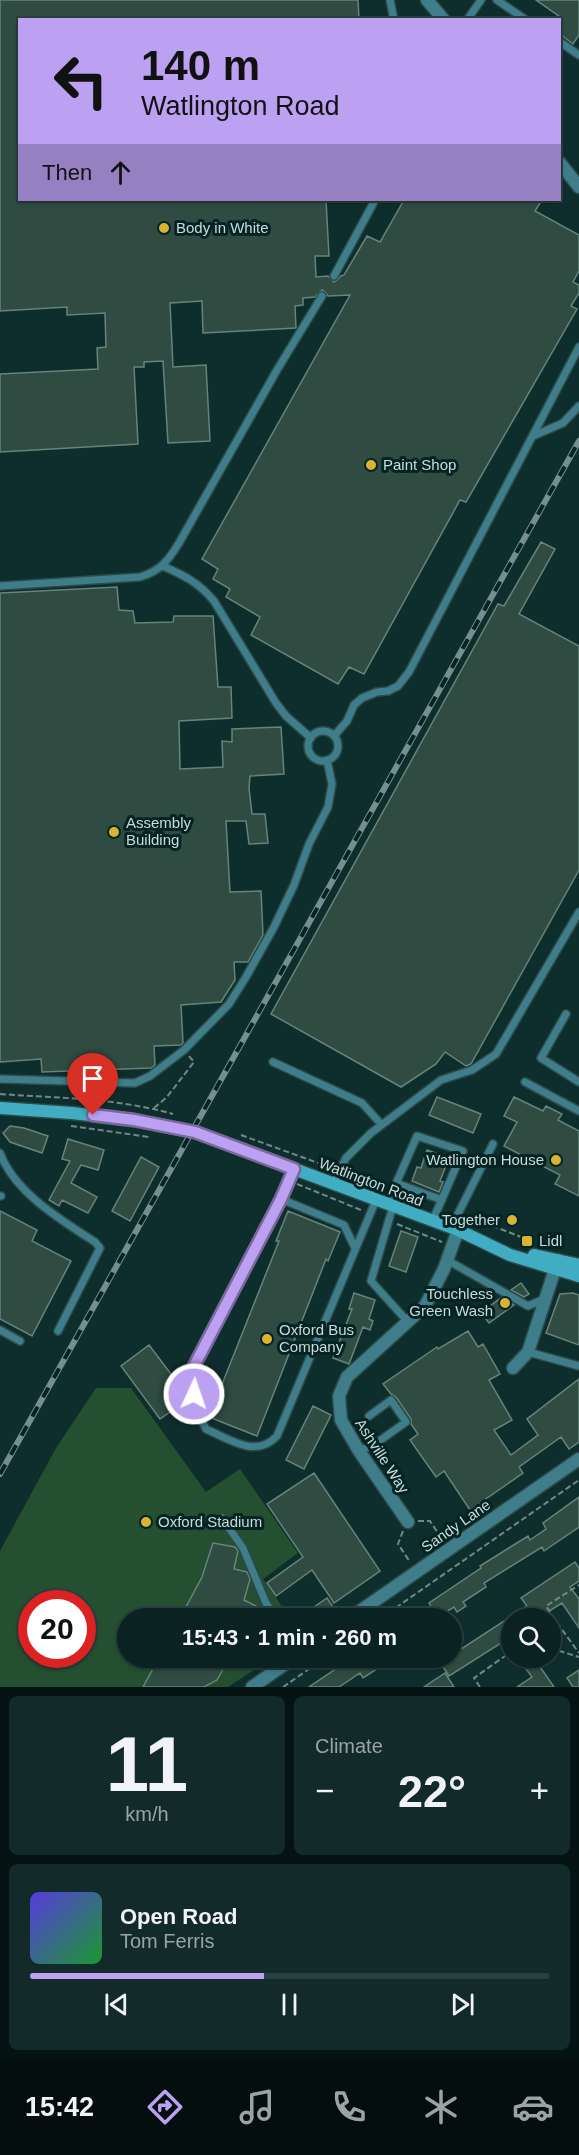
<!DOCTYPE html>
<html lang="en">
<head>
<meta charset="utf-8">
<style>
	:root { --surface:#0a2222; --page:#132a2a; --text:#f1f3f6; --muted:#99a4a5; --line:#2a3f40; --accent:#bca0f2 }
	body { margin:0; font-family:Arial,sans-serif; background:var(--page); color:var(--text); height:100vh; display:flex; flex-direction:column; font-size:22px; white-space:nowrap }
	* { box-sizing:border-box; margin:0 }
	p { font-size:20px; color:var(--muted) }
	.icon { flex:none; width:33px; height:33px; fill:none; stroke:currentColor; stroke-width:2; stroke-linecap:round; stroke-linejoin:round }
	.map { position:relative; height:1687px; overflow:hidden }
	.drawer { display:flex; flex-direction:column; gap:9px; padding:9px; background:#061313; flex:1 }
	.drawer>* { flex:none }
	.guide { position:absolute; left:18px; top:18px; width:543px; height:183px; border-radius:0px; box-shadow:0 2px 4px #0004,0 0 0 2px var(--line); background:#bca0f2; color:#111; overflow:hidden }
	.tools { position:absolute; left:501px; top:1608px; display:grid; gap:12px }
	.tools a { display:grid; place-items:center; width:60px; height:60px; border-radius:50%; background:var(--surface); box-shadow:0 2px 4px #0004,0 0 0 2px var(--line); font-size:30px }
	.speed { position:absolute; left:18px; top:1590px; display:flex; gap:12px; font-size:30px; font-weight:700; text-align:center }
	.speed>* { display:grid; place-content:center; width:78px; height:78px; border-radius:50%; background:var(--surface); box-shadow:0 2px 4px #0004,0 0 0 2px var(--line); line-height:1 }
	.speed .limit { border:9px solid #d22; background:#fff; color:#111 }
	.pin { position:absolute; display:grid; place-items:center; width:51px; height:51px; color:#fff; margin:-62px -26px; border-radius:50% 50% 50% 0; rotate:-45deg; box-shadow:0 0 6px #0007 }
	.pin .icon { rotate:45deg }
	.me { position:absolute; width:66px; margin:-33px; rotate:3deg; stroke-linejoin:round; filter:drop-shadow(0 0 4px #0008) }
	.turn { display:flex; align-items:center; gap:21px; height:126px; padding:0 24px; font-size:27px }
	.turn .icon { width:78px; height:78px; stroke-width:2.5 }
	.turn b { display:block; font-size:42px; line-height:51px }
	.then { display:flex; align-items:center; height:57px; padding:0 24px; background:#0003; gap:12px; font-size:22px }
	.big { font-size:45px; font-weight:700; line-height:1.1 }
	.drawer .tile { flex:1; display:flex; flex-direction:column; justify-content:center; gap:9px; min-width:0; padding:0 21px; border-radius:9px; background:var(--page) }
	.drawer .dial { align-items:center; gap:0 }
	.dial b { font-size:78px; line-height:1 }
	.song { display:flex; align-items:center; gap:18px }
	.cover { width:72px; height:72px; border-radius:9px; background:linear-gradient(135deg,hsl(250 70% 55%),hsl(130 70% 35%)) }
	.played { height:6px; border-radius:3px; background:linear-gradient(90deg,var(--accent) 45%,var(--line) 45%) }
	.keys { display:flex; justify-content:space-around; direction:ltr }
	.heat { display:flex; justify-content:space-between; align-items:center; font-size:33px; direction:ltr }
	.drawer .tiles { flex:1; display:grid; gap:9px; grid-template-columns:1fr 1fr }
	.tile:last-child { grid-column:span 2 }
	.trip { position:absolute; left:117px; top:1608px; width:345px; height:60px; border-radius:30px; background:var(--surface); box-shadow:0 2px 4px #0004,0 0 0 2px var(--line); font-weight:700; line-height:60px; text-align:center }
	.tab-bar { display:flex; height:96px; justify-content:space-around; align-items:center; background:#040e0e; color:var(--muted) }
	.tab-bar .icon { width:42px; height:42px }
	.tab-bar .active { color:var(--accent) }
	.tab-bar b { font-size:27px; color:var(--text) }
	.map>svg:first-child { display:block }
	.green { fill:#244f30; fill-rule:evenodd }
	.building { fill:#2f4b42; stroke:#66847a; stroke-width:1.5 }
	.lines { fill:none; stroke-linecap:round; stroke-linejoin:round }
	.lane-casing { stroke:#2c4a49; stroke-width:10 }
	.street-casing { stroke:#2c4a49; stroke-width:15 }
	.secondary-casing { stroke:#2c4a49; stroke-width:15 }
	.path { stroke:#708887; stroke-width:2; stroke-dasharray:6 3; stroke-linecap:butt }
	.lane { stroke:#3f7d8a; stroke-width:7 }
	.street { stroke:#3f7d8a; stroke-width:12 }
	.secondary { stroke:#41adc2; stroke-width:12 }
	.rail-casing { stroke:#768e8d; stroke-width:6 }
	.rail { stroke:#042423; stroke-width:4; stroke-dasharray:11; stroke-linecap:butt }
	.route-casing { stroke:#7a689d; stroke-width:15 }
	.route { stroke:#bca0f2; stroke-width:10 }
	.poi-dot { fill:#dbb233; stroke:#042423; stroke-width:2 }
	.labels { text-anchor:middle; stroke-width:6; stroke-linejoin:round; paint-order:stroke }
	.poi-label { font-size:15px; fill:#c9dad9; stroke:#042423; text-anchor:start }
	.street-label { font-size:15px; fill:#c9dad9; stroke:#042423 }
</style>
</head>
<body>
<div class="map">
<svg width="579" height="1687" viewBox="0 0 579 1687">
	<rect width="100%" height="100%" fill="#0e2e2d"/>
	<path class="green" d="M96 1388H131L206 1492 240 1469 298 1553 263 1579 290 1618H128V1658H272L228 1687H0V1551L56 1448ZM32 1604H82V1654H32Z"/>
	<path class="building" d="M0 0H358L359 20H20V200H326L329 256H315L316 277 328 276 334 282 337 280 341 276 344 275 367 236 380 242 404 200H542L535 211 579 235V271L573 282 579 285V293L571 306 577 309 466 502 460 500 364 674 349 667 338 684 251 635 260 617 226 597 230 589 213 579 218 569 202 559 350 295 328 296 325 292 322 290 315 297 303 298V305L295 306 296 328 203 333 202 301 170 303 173 367 206 365 210 441 168 443 163 361 144 362V367H134L138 444 0 452V374L98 369 97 348 106 347 105 313 67 315V307L0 311Z
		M536 0H579V35L573 44 560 34V17Z
		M541 542 555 549 519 614 579 646V870L471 1064 466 1066 445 1052 436 1064 401 1087 271 1014 498 604 504 606Z
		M117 587 119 610 133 611 135 623 173 622 174 616H213L218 687H231L232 718 179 721 180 769 223 767 222 741 232 742V729L281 727 284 774 250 776 249 788 252 814H265L268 843 249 844 246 821H226L230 892 261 891 263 935 248 962H234L235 980 221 1002 181 1005 183 1043 181 1045 154 1046 155 1065 151 1068 42 1072 41 1059 0 1062V593Z
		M437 1097 481 1114 473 1133 429 1115Z
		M514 1097 543 1111 546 1106 562 1114 558 1120 579 1131V1196L555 1184 560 1175 504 1146 517 1122 504 1116Z
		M10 1126 24 1128 48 1136 42 1153 10 1142 3 1133Z
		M68 1139 104 1150 98 1170 81 1165 71 1183 97 1197 88 1213 62 1200 59 1206 49 1200 70 1161 62 1159Z
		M427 1150 449 1158 440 1181 443 1182 439 1192 412 1181 417 1167 421 1168Z
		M141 1157 159 1167 130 1221 112 1211Z
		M0 1211 37 1230 32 1241 71 1261 32 1336 0 1319Z
		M288 1211 340 1232 328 1261 326 1259 257 1436 209 1417 279 1241H276Z
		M401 1231 418 1237 406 1272 389 1266Z
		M521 1283 529 1294 524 1297 511 1290Z
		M354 1293 375 1300 369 1319 373 1321 370 1330 363 1327 349 1364 333 1358 352 1309H349Z
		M573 1293 579 1295V1345L546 1333 560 1294Z
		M502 1297 514 1305 489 1323 481 1313Z
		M468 1331 478 1347 483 1344 500 1374 489 1380 512 1420 494 1430 511 1455 538 1435 527 1419 579 1379V1442L569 1449 561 1437 519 1467 523 1473 470 1510 444 1471 436 1477 410 1440 418 1434 411 1424V1419L396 1397 391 1394 383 1384 437 1347 438 1349Z
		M149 1345 174 1378 165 1384 180 1405 160 1419 121 1366Z
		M313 1406 331 1415 304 1469 286 1460Z
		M314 1473 380 1571 334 1603 312 1570 276 1596 267 1583 303 1557 267 1504Z
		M579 1497V1527L544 1551 542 1547 484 1583 486 1587 463 1602 466 1606 457 1612 454 1607 436 1618H417L432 1608 429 1603 481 1568 480 1566 528 1536 530 1540 546 1529 543 1523Z
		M213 1543 235 1547 238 1551 234 1569 247 1572 250 1579 244 1600 256 1606 249 1618H180L202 1577Z
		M575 1562 579 1568V1581L570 1587 579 1599V1628L562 1603 538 1618H512V1636L449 1676 440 1662 452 1658V1655L527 1606 521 1598Z
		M327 1598 335 1610 323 1618H298Z
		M159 1658H229L217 1680 204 1687H143Z
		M352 1658H394L363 1678 360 1673 339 1687H309Z
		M518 1658H534L554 1687H517L532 1677Z
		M579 1670V1687H573L567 1678Z
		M445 1673 454 1687H424Z"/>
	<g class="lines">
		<g class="lane-casing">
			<path id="lane" d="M390 0 394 20
				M497 0 526 20
				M467 20 481 0
				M560 42 579 55
				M334 276 375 200
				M533 436 563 423 579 406
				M163 566C185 576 198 582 214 601L276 703 286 716 311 738
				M0 586 140 577C160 571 168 561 179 543L277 370 322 296
				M308 746a15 15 0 1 1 30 0a15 15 0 1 1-30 0Z
				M334 736 347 721 354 705 362 698 377 692 388 691 398 686 409 672 579 347
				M566 1014 541 1058 579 1082
				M273 1062 362 1103 381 1124
				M0 1079 135 1083 150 1076 184 1050 229 1004 246 977 274 927 294 885 309 844 328 807 332 784 327 760
				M525 1082 579 1111
				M0 1153C14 1192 61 1220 95 1242L100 1248 58 1331
				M294 1169 281 1199 192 1370C190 1390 196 1411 206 1429 229 1439 256 1459 277 1436L376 1200
				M396 1183 442 1200
				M333 1184 346 1158 371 1133 441 1080 472 1070 496 1054 579 912
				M0 1196H1
				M281 1199 344 1225 355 1248
				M387 1204 417 1136 463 1151 432 1222
				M393 1206 371 1281 408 1322
				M451 1228 493 1144
				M447 1260 528 1306 544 1299
				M0 1330 20 1341
				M528 1352 579 1366
				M359 1451 375 1444 406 1422 391 1400 369 1416
				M222 1518 243 1548 266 1603 276 1618"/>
		</g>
		<g class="street-casing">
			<path id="street" d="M427 0 444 20
				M560 163 579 187
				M513 1368 528 1352 558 1260
				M408 1522 359 1451 341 1420 339 1396 347 1377 425 1306 444 1269 458 1230
				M350 1618 579 1459
				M252 1687 294 1658"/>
		</g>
		<g class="secondary-casing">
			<path id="secondary" d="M0 1108 72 1113 133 1120 195 1132 458 1230 510 1255 579 1276
				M534 1255 579 1265"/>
		</g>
		<path class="path" d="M0 1094C57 1098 117 1098 173 1114
			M154 1108 167 1097 194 1062 189 1056
			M71 1126 149 1137
			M241 1135 332 1168
			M348 1174 385 1187
			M297 1184 361 1210
			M467 1216 534 1242
			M397 1224 442 1242
			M418 1521H430L442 1539
			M403 1531 398 1544 410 1562
			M381 1618 579 1480
			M555 1620 546 1606 579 1585
			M550 1623 555 1620 579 1653
			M550 1648 579 1657
			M283 1687 325 1658
			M480 1687 474 1678 512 1651"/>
		<use href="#lane" class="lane"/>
		<use href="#street" class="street"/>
		<use href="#secondary" class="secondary"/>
		<g class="rail-casing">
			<path id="rail" d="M0 1474 579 441"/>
		</g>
		<use href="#rail" class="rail"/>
	</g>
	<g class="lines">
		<g class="route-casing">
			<path id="route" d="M93 1115 134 1120 195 1132 294 1169 281 1199 192 1370 191 1382 194 1394"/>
		</g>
		<use href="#route" class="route"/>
	</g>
	<g class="poi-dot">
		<circle cx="164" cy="228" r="6"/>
		<circle cx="371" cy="465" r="6"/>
		<circle cx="114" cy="832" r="6"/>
		<circle cx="556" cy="1160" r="6"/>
		<circle cx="512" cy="1220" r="6"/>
		<rect x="521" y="1235" width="12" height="12" rx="3"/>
		<circle cx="505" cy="1303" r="6"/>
		<circle cx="267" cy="1339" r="6"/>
		<circle cx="146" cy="1522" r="6"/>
	</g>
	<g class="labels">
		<g class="poi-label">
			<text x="176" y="233">Body in White</text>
			<text x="383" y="470">Paint Shop</text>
			<text x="126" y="828">Assembly<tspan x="126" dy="17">Building</tspan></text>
			<text x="544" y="1165" text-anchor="end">Watlington House</text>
			<text x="500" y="1225" text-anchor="end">Together</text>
			<text x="539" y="1246">Lidl</text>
			<text x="493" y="1299" text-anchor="end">Touchless<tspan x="493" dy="17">Green Wash</tspan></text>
			<text x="279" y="1335">Oxford Bus<tspan x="279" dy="17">Company</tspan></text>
			<text x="158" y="1527">Oxford Stadium</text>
		</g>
		<g class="street-label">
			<text transform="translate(371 1182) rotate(21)" y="5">Watlington Road</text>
			<text transform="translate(382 1456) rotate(57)" y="5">Ashville Way</text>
			<text transform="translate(456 1526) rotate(-35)" y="5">Sandy Lane</text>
		</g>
	</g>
</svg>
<div class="tools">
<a><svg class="icon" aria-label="search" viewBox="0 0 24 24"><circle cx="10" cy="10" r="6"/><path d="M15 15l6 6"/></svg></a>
</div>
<div class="speed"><div class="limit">20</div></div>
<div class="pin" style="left:93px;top:1115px;background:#d93025"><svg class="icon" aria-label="arrive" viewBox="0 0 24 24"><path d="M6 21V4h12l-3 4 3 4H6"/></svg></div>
<svg class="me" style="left:194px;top:1394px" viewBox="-20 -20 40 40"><circle r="17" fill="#bca0f2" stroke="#fff" stroke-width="3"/><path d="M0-11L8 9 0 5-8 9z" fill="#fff"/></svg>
<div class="trip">15:43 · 1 min · 260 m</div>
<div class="guide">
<div class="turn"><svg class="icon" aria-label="left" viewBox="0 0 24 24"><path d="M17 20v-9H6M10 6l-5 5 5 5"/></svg><div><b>140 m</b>Watlington Road</div></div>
<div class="then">Then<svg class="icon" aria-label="ahead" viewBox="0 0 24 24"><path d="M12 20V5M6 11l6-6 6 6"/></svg></div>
</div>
</div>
<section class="drawer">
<div class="tiles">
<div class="tile dial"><b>11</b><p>km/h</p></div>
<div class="tile"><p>Climate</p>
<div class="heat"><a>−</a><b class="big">22°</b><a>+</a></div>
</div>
<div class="tile">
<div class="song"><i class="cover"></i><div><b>Open Road</b><p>Tom Ferris</p></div></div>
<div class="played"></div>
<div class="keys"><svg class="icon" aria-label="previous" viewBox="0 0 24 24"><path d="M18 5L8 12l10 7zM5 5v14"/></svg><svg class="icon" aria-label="pause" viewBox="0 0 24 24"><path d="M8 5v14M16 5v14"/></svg><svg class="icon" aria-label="next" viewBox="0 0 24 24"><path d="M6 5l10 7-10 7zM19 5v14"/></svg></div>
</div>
</div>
</section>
<nav class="tab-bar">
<b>15:42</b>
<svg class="icon active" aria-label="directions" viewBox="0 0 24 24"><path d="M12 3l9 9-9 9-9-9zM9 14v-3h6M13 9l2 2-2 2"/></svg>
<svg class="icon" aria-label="music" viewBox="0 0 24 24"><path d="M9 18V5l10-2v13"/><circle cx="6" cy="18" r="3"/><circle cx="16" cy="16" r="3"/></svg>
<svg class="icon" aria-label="phone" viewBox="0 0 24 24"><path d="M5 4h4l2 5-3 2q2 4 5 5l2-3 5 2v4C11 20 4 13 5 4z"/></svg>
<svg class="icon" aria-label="climate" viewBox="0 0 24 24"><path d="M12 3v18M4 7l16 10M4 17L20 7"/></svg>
<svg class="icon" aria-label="car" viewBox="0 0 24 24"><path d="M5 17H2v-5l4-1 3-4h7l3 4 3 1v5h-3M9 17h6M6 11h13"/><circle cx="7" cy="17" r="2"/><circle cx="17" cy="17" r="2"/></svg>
</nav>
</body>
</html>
